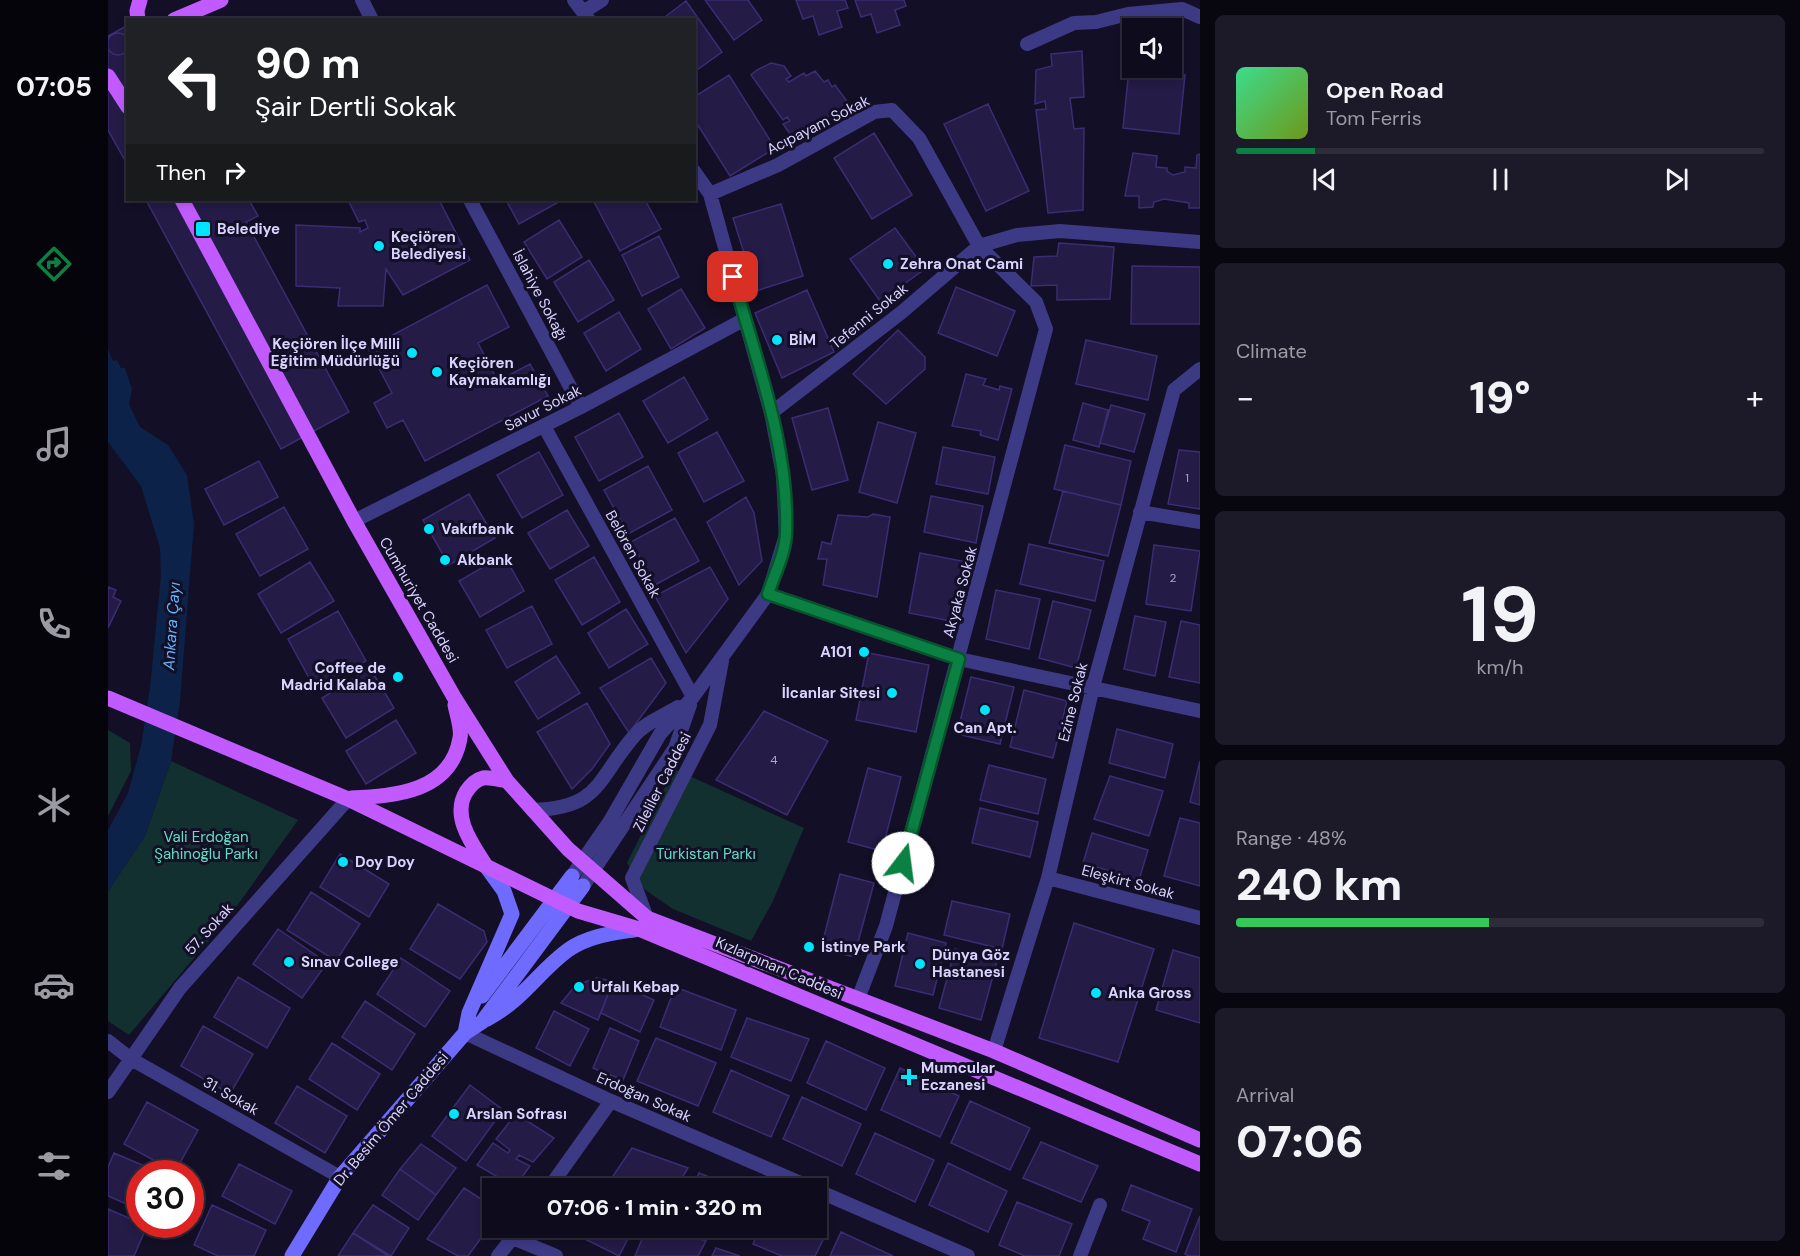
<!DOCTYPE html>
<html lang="en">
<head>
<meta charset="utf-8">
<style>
	:root { --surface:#0e0b1c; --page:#1c1929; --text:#f1f3f6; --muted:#9b9ba3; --line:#2e2b3b; --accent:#0b8043 }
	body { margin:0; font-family:"DM Sans",sans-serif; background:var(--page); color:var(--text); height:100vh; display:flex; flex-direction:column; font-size:22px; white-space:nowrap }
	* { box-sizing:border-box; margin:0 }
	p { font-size:20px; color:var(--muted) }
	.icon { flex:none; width:33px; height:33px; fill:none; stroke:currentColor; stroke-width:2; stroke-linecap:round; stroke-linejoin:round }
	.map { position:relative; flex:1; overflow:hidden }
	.drawer { display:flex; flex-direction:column; gap:15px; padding:15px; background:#08060f; width:600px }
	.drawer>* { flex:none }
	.guide { position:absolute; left:18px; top:18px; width:570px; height:183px; border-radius:0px; box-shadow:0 3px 9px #0003,0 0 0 2px var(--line); background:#202124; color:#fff; overflow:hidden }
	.tools { position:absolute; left:1014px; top:18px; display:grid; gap:12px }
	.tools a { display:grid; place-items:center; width:60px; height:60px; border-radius:0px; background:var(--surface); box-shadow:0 3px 9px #0003,0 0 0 2px var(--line); font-size:30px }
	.speed { position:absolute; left:18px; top:1160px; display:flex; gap:12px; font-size:30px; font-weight:700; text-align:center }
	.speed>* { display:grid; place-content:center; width:78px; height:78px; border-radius:50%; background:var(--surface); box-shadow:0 3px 9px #0003,0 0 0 2px var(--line); line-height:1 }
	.speed .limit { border:9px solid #d22; background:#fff; color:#111 }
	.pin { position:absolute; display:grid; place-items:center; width:51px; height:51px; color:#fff; margin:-26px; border-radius:12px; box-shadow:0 3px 9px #0006 }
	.me { position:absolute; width:66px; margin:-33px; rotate:15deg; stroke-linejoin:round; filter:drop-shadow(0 0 4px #0008) }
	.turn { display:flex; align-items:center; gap:21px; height:126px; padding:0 30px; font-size:27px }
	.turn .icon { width:78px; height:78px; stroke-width:2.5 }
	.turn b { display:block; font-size:42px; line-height:51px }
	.then { display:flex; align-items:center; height:57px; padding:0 30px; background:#0003; gap:12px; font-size:22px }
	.big { font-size:45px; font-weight:800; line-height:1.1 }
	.drawer .widget { flex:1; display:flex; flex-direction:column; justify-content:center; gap:9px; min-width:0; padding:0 21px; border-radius:9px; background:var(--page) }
	.drawer .dial { align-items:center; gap:0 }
	.dial b { font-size:78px; line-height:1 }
	.song { display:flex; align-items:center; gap:18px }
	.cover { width:72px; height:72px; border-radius:9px; background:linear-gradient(135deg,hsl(150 70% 55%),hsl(80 70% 35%)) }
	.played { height:6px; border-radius:3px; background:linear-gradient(90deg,var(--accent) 15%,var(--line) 15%) }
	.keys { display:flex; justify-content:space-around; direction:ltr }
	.heat { display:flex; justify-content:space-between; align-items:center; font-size:33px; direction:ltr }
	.charge { height:9px; border-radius:4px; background:linear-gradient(90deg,#34c759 48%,var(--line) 0) }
	.trip { position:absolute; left:374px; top:1178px; width:345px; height:60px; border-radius:0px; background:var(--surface); box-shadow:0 3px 9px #0003,0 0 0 2px var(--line); font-weight:800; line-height:60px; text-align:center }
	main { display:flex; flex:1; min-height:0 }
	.tabs { display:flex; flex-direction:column; width:108px; justify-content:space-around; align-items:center; background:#06040b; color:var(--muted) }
	.tabs .icon { width:42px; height:42px }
	.tabs .on { color:var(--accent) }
	.tabs b { font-size:27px; color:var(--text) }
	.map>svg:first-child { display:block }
	.green { fill:#12302f }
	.water { fill:#0c2248 }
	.building { fill:#241b47; stroke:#3b2d73; stroke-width:1.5 }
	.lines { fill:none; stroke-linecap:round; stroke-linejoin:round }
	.minor { stroke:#3d3a85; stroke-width:14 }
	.secondary { stroke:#6f6bff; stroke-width:15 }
	.primary { stroke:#c25bff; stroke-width:15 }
	.route-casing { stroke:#07532c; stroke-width:15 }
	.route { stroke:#0b8043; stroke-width:10 }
	.poi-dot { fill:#00e5ff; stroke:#130f26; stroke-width:2 }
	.labels { text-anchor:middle; stroke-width:6; stroke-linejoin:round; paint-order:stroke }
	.number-label { font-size:12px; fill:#aca6d1 }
	.street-label { font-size:15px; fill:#d9d4ff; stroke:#130f26 }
	.poi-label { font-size:15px; font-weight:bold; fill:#d9d4ff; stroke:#130f26; text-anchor:start }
	.park-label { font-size:15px; fill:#5fe0c0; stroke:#130f26 }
	.water-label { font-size:16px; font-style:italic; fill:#62b6ff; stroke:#130f26 }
</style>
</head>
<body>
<main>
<nav class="tabs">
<b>07:05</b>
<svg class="icon on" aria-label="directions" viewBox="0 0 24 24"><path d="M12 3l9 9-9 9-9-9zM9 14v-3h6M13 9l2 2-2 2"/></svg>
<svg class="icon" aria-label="music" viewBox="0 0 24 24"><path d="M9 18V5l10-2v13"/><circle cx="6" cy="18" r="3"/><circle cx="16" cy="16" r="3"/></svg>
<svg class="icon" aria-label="phone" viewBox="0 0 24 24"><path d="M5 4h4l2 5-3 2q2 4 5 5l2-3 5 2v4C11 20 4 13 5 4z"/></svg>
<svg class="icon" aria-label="climate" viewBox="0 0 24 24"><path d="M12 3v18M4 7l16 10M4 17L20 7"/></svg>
<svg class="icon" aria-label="car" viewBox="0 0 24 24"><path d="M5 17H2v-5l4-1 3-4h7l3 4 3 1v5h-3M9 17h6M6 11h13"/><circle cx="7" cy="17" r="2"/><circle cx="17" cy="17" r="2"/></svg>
<svg class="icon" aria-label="filters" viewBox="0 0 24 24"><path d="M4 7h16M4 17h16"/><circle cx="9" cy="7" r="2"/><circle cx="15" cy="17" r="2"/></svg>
</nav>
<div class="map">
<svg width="1092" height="1256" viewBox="0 0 1092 1256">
	<rect width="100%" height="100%" fill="#130f26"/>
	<path class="green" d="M0 730 22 743 23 771 0 816Z
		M63 761 190 820 124 913 21 1035 0 1021V891L37 836Z
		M566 769 696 828 665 901 643 941 565 909 536 889 519 863Z"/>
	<path class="water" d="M0 349 5 361 9 360 13 368H17L24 389 21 404 32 427 60 445 79 475 86 524 72 701 63 761 37 836 0 891V830L20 793 33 746 42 688 53 575 52 548 33 486 0 442Z"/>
	<path class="building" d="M597 0H640L654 20 626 40Z
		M688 0H737L740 8 729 11 734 27 711 35 705 16 695 19Z
		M747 0H796L798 6 787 10 792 25 769 33 763 14 753 17Z
		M578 1 614 52 586 72V20H553Z
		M20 25V166L0 130V36Z
		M-1 44a11 11 0 1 1 22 0a11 11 0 1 1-22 0Z
		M974 51 976 97 962 98 966 129 976 128 975 210 940 213 928 110 938 109 937 101 927 104 928 70 944 66 943 54Z
		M663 63 676 66 683 76 678 79 681 82 696 73 698 76 707 71 716 82 720 80 724 87 727 85 741 104 685 138 675 124 682 121 679 117 675 120 643 75 649 70Z
		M1021 69 1077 75 1071 134 1015 128Z
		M621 75 667 148 622 176 586 119V97Z
		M880 104 921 191 878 211 836 124Z
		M766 133 804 195 764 219 726 158Z
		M1025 153 1049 156 1048 167 1059 168V171L1065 175 1077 172V167L1088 168 1089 155 1092 154V208H1081V203L1056 199 1046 202 1045 207 1031 208V196H1017Z
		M38 200H141L150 216 138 222 241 412 173 449Z
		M240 200H331L362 260 295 295 278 269 275 306H230L232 288 188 286V225L252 228V232L260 228 257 220 251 222Z
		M398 200H447L449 203 411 224Z
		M485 200H537L553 229 512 251Z
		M673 204 695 276 648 291 625 218Z
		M451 220 474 257 439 279 416 242Z
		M787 228 817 269 772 301 742 259Z
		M551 236 571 277 534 296 514 255Z
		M951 243 1006 247 1002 299 949 300V285L923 286 926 257 949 256Z
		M481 260 506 300 470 322 446 282Z
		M1024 266 1092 267V324H1023Z
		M379 285 401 327 370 343 390 381 422 364 440 396 317 461 295 420 279 428 266 403 284 393 260 348Z
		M848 287 907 311 889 356 830 333Z
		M573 289 597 328 563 349 540 309Z
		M699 290 726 352 674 378 647 313Z
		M511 312 533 349 498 371 476 333Z
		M790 330 817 357V369L778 404 745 374Z
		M978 340 1049 356 1040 400 968 384Z
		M858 374 878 379 875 385 891 390 892 386 904 389 890 440 872 435 873 431 844 426Z
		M576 377 600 419 560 443 535 401Z
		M975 403 1000 410 991 447 965 440Z
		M1003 405 1037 414 1026 452 992 443Z
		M720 408 740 480 704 490 684 418Z
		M511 413 535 457 491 481 467 437Z
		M770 422 808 433 789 503 751 492Z
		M609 432 636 481 596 502 570 453Z
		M957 445 1023 461 1013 505 946 489Z
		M835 447 887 457 880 494 828 484Z
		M1071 450 1092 452V509L1060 504Z
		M431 452 455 495 414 518 389 475Z
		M151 461 170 497 116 525 97 489Z
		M540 466 564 510 520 534 496 490Z
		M955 491 1013 505 1000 556 941 543Z
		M361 494 387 538 341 565 315 520Z
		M823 496 875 506 868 543 816 532Z
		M638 497 646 513 654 561 631 585 599 522Z
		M176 507 200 549 152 576 128 534Z
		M459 510 481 546 442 569 420 533Z
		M765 514 782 517 769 597 715 585 719 559H710L714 542 723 544 730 515 760 517Z
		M567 518 591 561 547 585 523 542Z
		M921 544 996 561 987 601 912 584Z
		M1046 545 1092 551 1083 611 1038 604Z
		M812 553 859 562 848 622 801 613Z
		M396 555 416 591 372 617 351 581Z
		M486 557 512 602 474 625 447 580Z
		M202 562 226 601 173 633 150 594Z
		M602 567 620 599 578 653 547 596Z
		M0 587 8 590 5 597 13 601 0 628Z
		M888 590 932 599 921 649 878 639Z
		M945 601 983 610 968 668 931 658Z
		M424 606 444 644 399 668 378 630Z
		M518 609 540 644 501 668 480 633Z
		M230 611 258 661 207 689 180 639Z
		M1027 616 1058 622 1047 676 1016 669Z
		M1073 621 1092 625V683L1061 677Z
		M761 653 821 665 808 732 748 720Z
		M448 656 472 693 430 719 407 682Z
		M543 658 558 683 521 733 492 688Z
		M262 668 286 708 238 738 214 698Z
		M863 677 906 687 892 744 849 734Z
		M916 690 959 701 945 758 902 747Z
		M479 703 502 744 484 769 464 789 429 732Z
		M656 711 720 741 679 815 608 780Z
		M288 720 308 753 258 784 238 751Z
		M1009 729 1065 744 1057 778 1001 763Z
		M1092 761V805L1082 802Z
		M881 765 938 779 930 814 872 800Z
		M760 768 793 777 774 851 740 842Z
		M1002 776 1055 791 1041 836 986 819Z
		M872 808 930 822 922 857 864 843Z
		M1072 818 1092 823V886L1056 876Z
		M984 833 1040 850 1031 880 975 863Z
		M232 854 281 884 261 917 212 887Z
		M732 874 766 883 746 957 713 948Z
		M203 892 252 924 228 961 179 930Z
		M844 901 902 914 894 949 836 935Z
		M330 904 376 931 379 942 352 979 302 949Z
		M966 923 1046 949 1010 1062 931 1038Z
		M170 929 219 963 194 998 145 964Z
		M800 933 838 943 825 995 787 986Z
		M847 949 889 961 873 1020 831 1008Z
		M1065 950 1092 958V1023L1048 1010Z
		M293 958 342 991 317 1027 269 994Z
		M130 977 182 1008 159 1048 106 1017Z
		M489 978 505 981 490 1020 453 1003 468 985Z
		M505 981 546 1000 532 1032 493 1013Z
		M567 987 628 1010 613 1050 552 1027Z
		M257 1001 307 1034 284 1070 234 1037Z
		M446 1011 481 1029 462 1066 428 1048Z
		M639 1018 701 1039 683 1081 623 1057Z
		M95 1026 145 1054 122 1094 73 1066Z
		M502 1028 531 1041 515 1080 485 1068Z
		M548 1038 608 1063 590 1106 529 1081Z
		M718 1041 777 1068 758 1110 699 1083Z
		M224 1043 272 1074 249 1110 201 1079Z
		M792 1068 851 1096 832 1137 773 1110Z
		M623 1070 681 1096 663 1137 605 1112Z
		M362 1085 395 1110 358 1161 324 1136Z
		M189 1086 239 1116 217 1153 167 1123Z
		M694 1097 753 1124 734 1166 675 1139Z
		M862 1101 922 1128 902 1170 843 1143Z
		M39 1102 90 1130 67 1172 16 1144Z
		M408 1114 446 1138 425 1162 411 1155 408 1159 422 1166 407 1187 369 1165 385 1143 400 1153 402 1150 388 1139Z
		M767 1133 826 1160 807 1202 748 1174Z
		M933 1142 990 1166 973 1202 915 1178Z
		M313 1144 348 1168 328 1195 292 1169Z
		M524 1148 580 1168 568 1188H507L499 1185Z
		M6 1153 53 1173H32V1210L0 1196V1167Z
		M840 1163 899 1191 880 1232 821 1205Z
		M131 1164 184 1191 167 1224 114 1196Z
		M292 1169 328 1195 310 1220 274 1195Z
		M591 1173 630 1188H584Z
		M1023 1185 1084 1209 1068 1252 1035 1239 1042 1221 1014 1210Z
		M356 1188 384 1206V1223L360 1256H350L319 1239Z
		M909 1202 964 1224 951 1256H917L891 1245Z
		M104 1205 158 1230 146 1256H110L86 1245Z
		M265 1205 301 1228 283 1256 245 1233Z
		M0 1209 39 1226 26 1256H0Z
		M1092 1216V1256H1081L1077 1254Z
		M708 1224 720 1230 707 1256H674L645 1244 652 1227H708Z
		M460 1227H526L511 1256 459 1230Z
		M539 1227H555L598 1241 590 1256H527Z
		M609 1227H633L629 1236Z
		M733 1232 785 1256H722Z
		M245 1233 280 1256H230Z
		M608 1248 632 1256H604Z"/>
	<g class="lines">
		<path class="minor" d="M254 0 264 20
			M466 0 481 20
			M475 12 494 0
			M919 44 966 23 988 22 1020 14 1074 9 1092 17
			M602 194 670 165 766 112 784 110 811 138 871 246 928 302 938 329 778 926 750 999
			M362 200 473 407
			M663 413 794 312 871 246 909 235 952 231 1092 242
			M436 426 585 697
			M1032 512 1092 522
			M246 521 473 407 637 319
			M660 594 851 659 1092 711
			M424 810C493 809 489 778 527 735 537 723 557 715 570 707
			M464 876 502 821 552 734 585 697 660 594 678 535 675 475 663 413 602 194 586 171
			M940 878 1092 918
			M475 886 567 748 582 705
			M539 918 524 878 602 725 614 661
			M357 1033 503 1101 704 1188
			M0 1041 23 1059 232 1177
			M886 1051 940 878 985 687 1066 390 1092 369
			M0 1092 72 988 240 799
			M441 1188 503 1101
			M708 1190 860 1256
			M405 1238 448 1256
			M390 1256 413 1227
			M972 1256 992 1205"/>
		<path class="secondary" d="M374 996 464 876
			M379 1019C415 1000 430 972 460 950 481 935 507 933 531 929
			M357 1033 374 1022 475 886
			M184 1256 232 1177 357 1033 361 1013 404 914 396 891 378 866"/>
		<path class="primary" d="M30 20 29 11 32 0
			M66 20 113 0
			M0 76 20 107
			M74 200 246 521 346 697 399 781 460 849 539 918 886 1051 1092 1140
			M0 698 240 799 470 911 531 929 1092 1164
			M243 798C287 796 343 792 352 738 354 729 349 715 347 705
			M378 866C365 845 343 817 358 792 362 786 367 780 375 778 382 777 392 780 399 781"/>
	</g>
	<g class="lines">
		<g class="route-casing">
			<path id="route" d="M625 277C648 360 681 445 678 532 678 552 666 575 660 594L851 659 795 863"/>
		</g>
		<use href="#route" class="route"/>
	</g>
	<g class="poi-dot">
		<rect x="87" y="221" width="16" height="16" rx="3"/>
		<circle cx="271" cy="246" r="6"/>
		<circle cx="780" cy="264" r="6"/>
		<circle cx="669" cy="340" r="6"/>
		<circle cx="304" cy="353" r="6"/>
		<circle cx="329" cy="372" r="6"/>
		<circle cx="321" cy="529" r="6"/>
		<circle cx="337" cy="560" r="6"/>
		<circle cx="756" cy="652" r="6"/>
		<circle cx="290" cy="677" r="6"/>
		<circle cx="784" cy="693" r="6"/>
		<circle cx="877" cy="710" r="6"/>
		<circle cx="235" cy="862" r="6"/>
		<circle cx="701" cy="947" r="6"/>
		<circle cx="181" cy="962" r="6"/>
		<circle cx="812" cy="964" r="6"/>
		<circle cx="471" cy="987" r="6"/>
		<circle cx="988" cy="993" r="6"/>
		<path d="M798 1068h6v6h6v6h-6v6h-6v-6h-6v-6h6z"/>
		<circle cx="346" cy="1114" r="6"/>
	</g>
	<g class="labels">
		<g class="number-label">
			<text x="1079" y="482">1</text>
			<text x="1065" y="582">2</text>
			<text x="666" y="764">4</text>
		</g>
		<g class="street-label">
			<text transform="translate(710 125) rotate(-27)" y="5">Acıpayam Sokak</text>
			<text transform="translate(432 295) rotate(62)" y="5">İslahiye Sokağı</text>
			<text transform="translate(761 316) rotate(-39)" y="5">Tefenni Sokak</text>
			<text transform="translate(435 408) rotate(-27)" y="5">Savur Sokak</text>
			<text transform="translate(525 554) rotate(61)" y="5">Belören Sokak</text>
			<text transform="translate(852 592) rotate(-75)" y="5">Akyaka Sokak</text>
			<text transform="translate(311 600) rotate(60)" y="5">Cumhuriyet Caddesi</text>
			<text transform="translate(965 702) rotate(-76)" y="5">Ezine Sokak</text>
			<text transform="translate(554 782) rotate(-63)" y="5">Zileliler Caddesi</text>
			<text transform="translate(1020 882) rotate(15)" y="5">Eleşkirt Sokak</text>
			<text transform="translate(101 929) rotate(-48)" y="5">57. Sokak</text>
			<text transform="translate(671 968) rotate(23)" y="5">Kızlarpınarı Caddesi</text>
			<text transform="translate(123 1096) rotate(30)" y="5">31. Sokak</text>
			<text transform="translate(536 1097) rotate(24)" y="5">Erdoğan Sokak</text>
			<text transform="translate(283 1119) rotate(-50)" y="5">Dr. Besim Ömer Caddesi</text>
		</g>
		<g class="poi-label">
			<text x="109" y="234">Belediye</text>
			<text x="283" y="242">Keçiören<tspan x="283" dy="17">Belediyesi</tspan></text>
			<text x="792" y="269">Zehra Onat Cami</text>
			<text x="681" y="345">BİM</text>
			<text x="292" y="349" text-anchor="end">Keçiören İlçe Milli<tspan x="292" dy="17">Eğitim Müdürlüğü</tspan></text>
			<text x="341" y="368">Keçiören<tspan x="341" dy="17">Kaymakamlığı</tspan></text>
			<text x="333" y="534">Vakıfbank</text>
			<text x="349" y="565">Akbank</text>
			<text x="744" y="657" text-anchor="end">A101</text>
			<text x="278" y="673" text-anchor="end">Coffee de<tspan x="278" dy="17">Madrid Kalaba</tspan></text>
			<text x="772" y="698" text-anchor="end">İlcanlar Sitesi</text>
			<text x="877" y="733" text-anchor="middle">Can Apt.</text>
			<text x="247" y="867">Doy Doy</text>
			<text x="713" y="952">İstinye Park</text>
			<text x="824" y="960">Dünya Göz<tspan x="824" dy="17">Hastanesi</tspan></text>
			<text x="193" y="967">Sınav College</text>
			<text x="483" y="992">Urfalı Kebap</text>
			<text x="1000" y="998">Anka Gross</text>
			<text x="813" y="1073">Mumcular<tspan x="813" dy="17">Eczanesi</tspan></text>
			<text x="358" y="1119">Arslan Sofrası</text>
		</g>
		<g class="park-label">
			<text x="98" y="842">Vali Erdoğan<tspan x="98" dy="17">Şahinoğlu Parkı</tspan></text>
			<text x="598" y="859">Türkistan Parkı</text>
		</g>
		<g class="water-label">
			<text transform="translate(63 626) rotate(-86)" y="6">Ankara Çayı</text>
		</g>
	</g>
</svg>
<div class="tools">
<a><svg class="icon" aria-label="sound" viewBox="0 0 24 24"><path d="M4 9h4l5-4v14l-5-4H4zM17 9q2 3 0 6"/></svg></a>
</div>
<div class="speed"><div class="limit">30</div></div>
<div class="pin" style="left:625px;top:277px;background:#d93025"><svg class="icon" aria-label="arrive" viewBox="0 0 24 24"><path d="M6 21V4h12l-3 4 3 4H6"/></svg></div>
<svg class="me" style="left:795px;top:863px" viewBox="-20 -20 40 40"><circle r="19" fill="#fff"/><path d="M0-13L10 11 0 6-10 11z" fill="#0b8043"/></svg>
<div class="trip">07:06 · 1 min · 320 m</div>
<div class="guide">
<div class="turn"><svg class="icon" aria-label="left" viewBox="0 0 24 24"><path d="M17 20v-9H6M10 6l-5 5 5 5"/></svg><div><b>90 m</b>Şair Dertli Sokak</div></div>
<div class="then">Then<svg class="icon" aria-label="right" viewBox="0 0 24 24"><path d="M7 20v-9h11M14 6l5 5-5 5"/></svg></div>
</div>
</div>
<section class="drawer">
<div class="widget">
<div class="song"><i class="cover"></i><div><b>Open Road</b><p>Tom Ferris</p></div></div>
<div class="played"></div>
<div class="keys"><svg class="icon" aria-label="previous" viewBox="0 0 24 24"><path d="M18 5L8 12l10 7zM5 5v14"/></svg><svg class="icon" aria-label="pause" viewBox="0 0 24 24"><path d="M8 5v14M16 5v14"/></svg><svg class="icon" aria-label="next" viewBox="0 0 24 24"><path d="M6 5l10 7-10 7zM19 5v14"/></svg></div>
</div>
<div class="widget"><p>Climate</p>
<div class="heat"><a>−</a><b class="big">19°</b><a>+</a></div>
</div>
<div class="widget dial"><b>19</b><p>km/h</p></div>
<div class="widget"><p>Range · 48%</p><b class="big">240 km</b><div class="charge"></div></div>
<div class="widget"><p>Arrival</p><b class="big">07:06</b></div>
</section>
</main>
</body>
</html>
